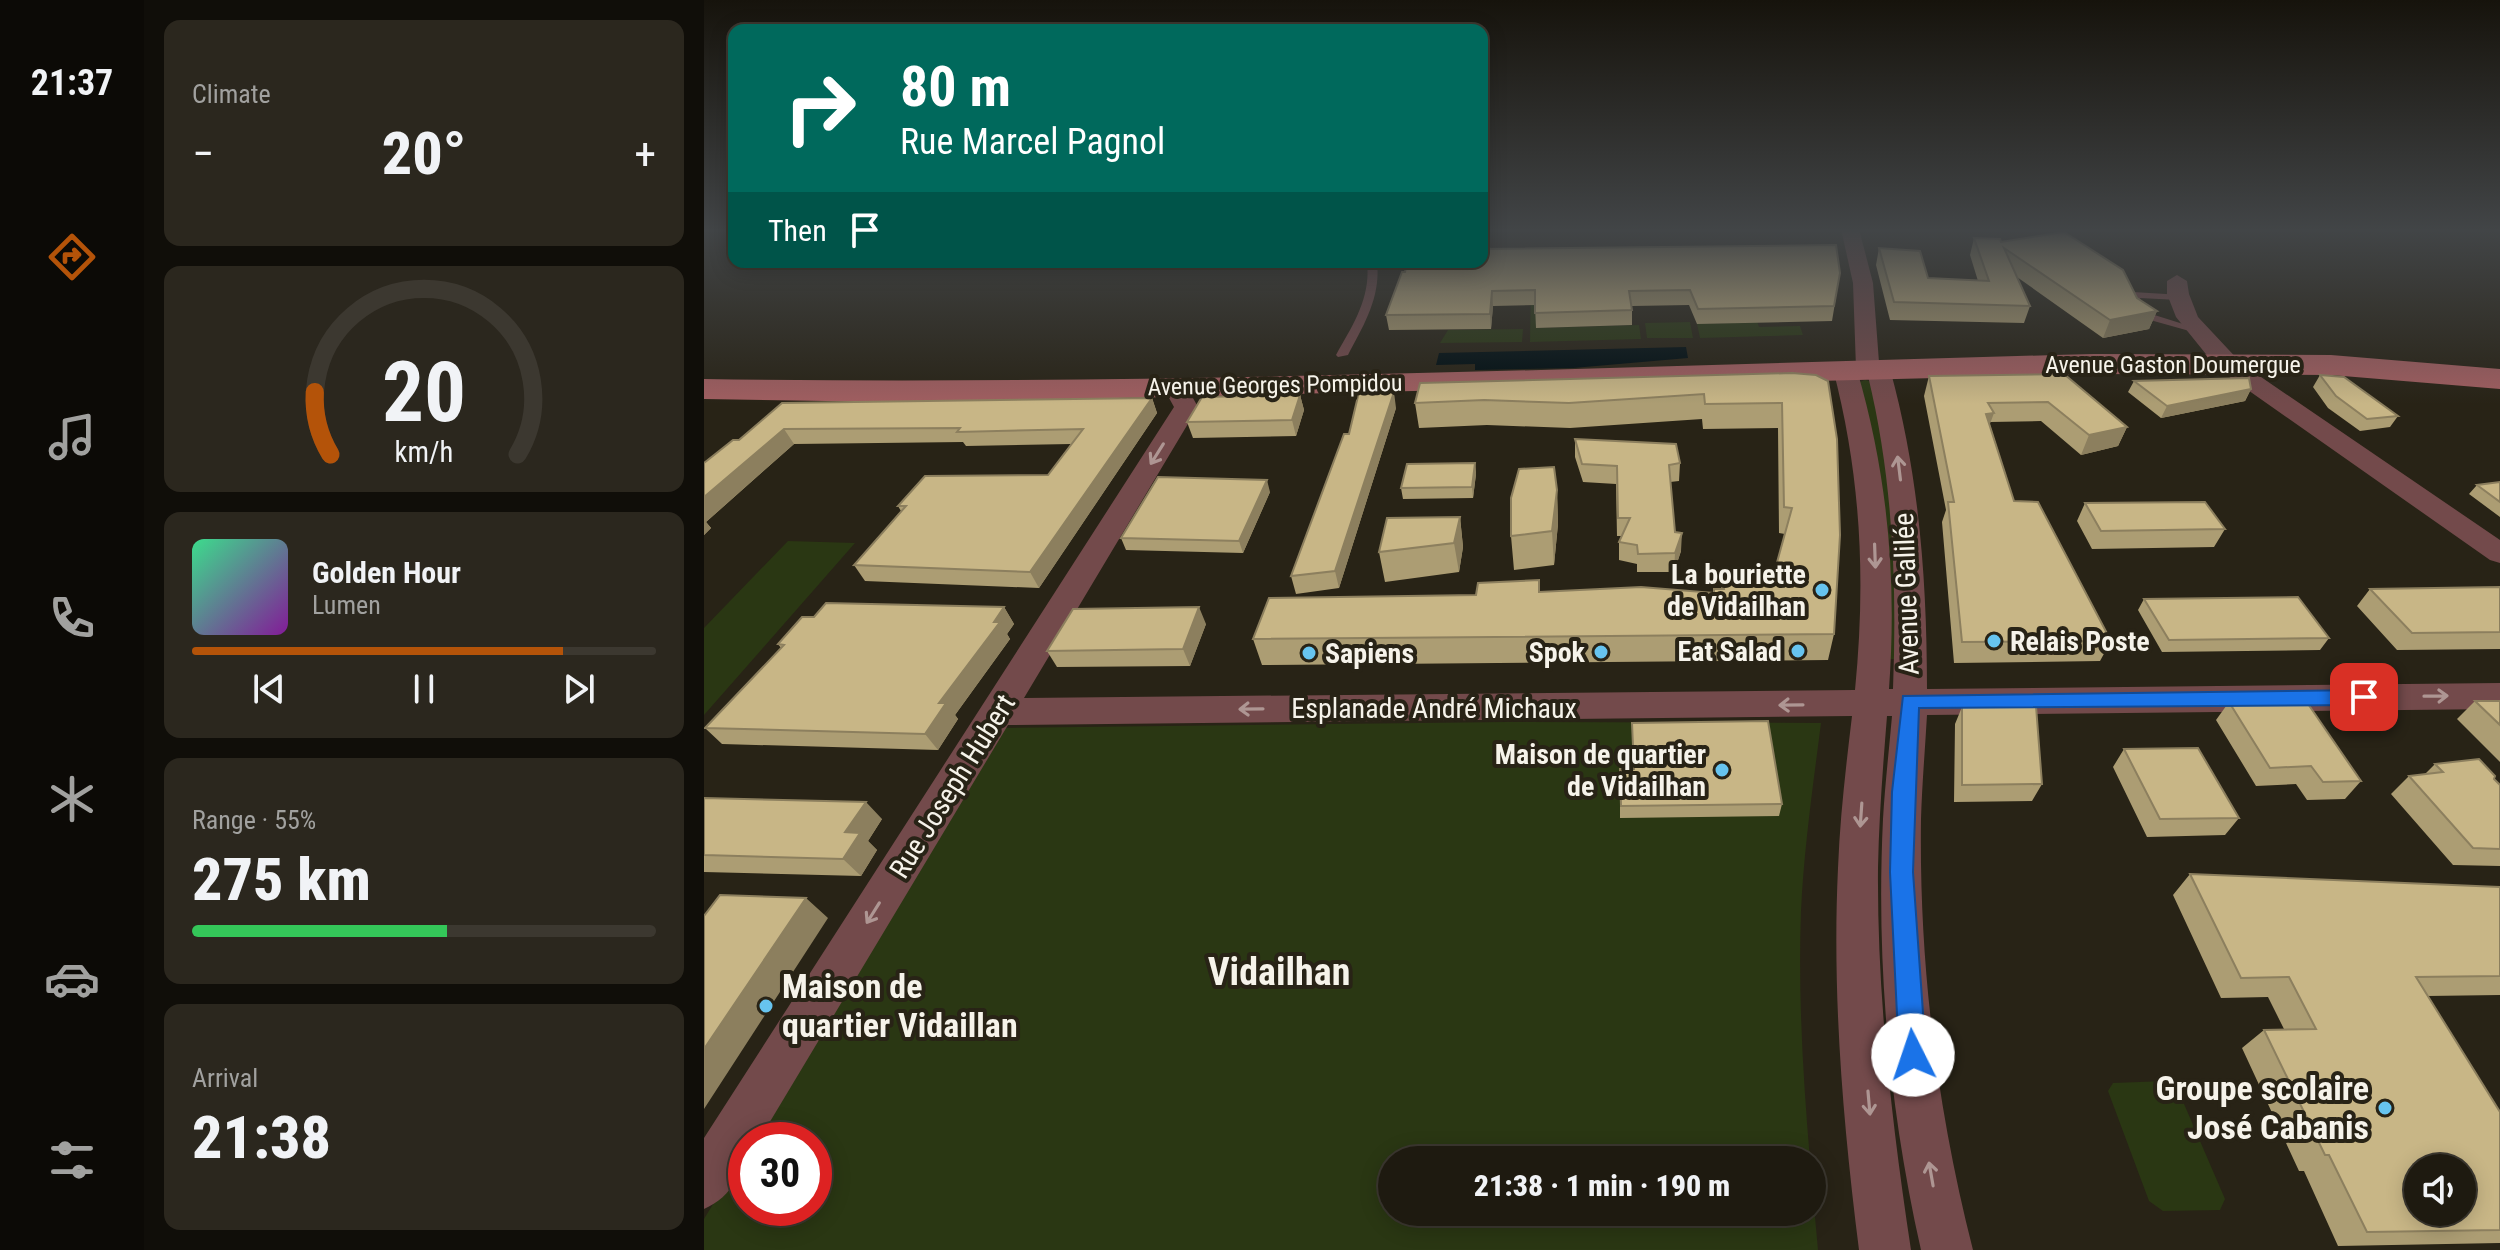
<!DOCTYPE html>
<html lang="en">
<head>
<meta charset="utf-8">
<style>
	:root { --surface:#1e1a10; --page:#2b271e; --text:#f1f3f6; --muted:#a1a19f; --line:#3c3830; --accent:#b45309 }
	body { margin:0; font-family:"Roboto Condensed",sans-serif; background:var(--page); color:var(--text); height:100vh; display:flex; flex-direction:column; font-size:30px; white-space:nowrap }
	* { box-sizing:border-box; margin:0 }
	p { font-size:26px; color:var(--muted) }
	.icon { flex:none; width:44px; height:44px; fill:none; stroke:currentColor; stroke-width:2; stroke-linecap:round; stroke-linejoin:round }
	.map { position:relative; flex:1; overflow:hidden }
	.details { display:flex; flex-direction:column; gap:20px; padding:20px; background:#100e09; width:560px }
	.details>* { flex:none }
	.top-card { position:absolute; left:24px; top:24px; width:760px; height:244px; border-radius:16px; box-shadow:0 4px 20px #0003,0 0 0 2px var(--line); background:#00695c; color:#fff; overflow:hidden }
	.controls { position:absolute; left:1700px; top:1154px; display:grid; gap:16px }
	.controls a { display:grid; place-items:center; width:72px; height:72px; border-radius:50%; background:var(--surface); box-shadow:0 4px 20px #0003,0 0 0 2px var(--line); font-size:40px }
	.speed { position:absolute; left:24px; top:1122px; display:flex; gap:16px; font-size:40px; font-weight:700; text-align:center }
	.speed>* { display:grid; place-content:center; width:104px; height:104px; border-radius:50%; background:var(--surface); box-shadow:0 4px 20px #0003,0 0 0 2px var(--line); line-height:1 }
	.speed .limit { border:12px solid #d22; background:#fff; color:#111 }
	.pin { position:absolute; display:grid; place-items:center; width:68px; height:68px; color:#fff; margin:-34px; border-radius:16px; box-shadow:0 4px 12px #0006 }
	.me { position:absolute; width:88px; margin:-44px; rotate:356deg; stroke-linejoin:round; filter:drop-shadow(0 0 6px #0008) }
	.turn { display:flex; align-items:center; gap:28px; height:168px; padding:0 40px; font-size:36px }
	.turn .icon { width:104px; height:104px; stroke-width:2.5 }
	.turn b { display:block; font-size:56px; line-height:68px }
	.then { display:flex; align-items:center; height:76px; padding:0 40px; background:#0003; gap:16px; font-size:30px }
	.big { font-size:60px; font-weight:800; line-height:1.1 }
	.details .card { flex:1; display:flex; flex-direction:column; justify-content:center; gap:12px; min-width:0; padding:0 28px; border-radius:16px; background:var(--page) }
	.details .dial { align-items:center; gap:0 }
	.dial svg { height:208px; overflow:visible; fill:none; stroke:var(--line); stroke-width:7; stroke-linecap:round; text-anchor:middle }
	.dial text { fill:var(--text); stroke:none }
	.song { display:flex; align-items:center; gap:24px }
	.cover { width:96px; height:96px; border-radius:12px; background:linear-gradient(135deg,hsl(150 70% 55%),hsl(290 70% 35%)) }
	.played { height:8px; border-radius:4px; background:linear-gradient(90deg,var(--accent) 80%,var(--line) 80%) }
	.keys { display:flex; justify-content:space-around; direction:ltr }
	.heat { display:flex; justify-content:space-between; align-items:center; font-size:44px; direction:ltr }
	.charge { height:12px; border-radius:6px; background:linear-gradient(90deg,#34c759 55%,var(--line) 0) }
	.trip { position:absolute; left:674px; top:1146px; width:448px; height:80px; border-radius:40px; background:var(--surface); box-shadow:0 4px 20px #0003,0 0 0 2px var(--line); font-weight:800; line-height:80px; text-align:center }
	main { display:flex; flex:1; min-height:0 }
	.menu { display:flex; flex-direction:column; width:144px; justify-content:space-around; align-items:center; background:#0c0a06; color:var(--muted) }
	.menu .icon { width:56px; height:56px }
	.menu .current { color:var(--accent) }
	.menu b { font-size:36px; color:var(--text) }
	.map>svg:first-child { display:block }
	.green { fill:#2a3713 }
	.water { fill:#000e12 }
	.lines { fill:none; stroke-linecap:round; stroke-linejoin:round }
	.service { fill:#734a4b; fill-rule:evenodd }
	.minor { fill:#734a4b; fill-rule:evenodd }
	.secondary { fill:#a05e60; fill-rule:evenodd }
	.wall { fill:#ac9d73 }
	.shaded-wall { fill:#8c7f5e }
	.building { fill:#c8b686; stroke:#8c7f5e; stroke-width:2; fill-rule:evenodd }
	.oneway { stroke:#ae9693 }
	.route { fill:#1a73e8; stroke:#114b97; stroke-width:2 }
	.poi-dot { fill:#67c4ef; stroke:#282316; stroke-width:3 }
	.labels { text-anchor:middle; stroke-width:8; stroke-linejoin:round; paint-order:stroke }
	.far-street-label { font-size:24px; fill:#f6f3ea; stroke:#282316 }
	.poi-label { font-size:28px; font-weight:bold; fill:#f6f3ea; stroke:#282316; text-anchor:end }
	.street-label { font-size:28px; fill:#f6f3ea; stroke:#282316 }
	.near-poi-label { font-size:34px; font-weight:bold; fill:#f6f3ea; stroke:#282316; text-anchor:start }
	.near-quarter-label { font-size:38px; font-weight:bold; fill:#f6f3ea; stroke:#282316 }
</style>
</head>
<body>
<main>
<nav class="menu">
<b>21:37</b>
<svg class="icon current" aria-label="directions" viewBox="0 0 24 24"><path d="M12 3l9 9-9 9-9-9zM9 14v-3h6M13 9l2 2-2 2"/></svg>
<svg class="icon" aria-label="music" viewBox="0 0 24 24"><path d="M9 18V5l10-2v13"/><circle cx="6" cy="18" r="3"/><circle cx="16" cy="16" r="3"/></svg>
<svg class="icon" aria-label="phone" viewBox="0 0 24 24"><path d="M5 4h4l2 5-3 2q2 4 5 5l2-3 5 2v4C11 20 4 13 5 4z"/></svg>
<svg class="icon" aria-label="climate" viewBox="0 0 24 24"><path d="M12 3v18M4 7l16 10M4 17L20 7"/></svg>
<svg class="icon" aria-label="car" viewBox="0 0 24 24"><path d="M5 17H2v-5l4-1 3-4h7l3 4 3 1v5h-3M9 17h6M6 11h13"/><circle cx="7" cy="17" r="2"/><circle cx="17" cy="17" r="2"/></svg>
<svg class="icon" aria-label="filters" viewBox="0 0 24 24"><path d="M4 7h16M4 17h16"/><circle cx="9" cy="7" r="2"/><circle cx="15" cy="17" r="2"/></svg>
</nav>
<section class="details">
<div class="card"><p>Climate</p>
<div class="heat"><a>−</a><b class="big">20°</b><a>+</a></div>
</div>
<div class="card dial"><svg viewBox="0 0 100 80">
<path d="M14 69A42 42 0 1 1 86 69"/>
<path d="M14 69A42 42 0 0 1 8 45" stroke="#b45309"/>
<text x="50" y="56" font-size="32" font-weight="700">20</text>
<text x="50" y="72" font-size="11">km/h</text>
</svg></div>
<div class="card">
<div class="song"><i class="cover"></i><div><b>Golden Hour</b><p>Lumen</p></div></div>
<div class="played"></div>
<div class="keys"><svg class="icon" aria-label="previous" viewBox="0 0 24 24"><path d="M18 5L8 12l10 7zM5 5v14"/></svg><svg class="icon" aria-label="pause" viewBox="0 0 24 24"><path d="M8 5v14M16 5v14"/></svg><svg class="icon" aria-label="next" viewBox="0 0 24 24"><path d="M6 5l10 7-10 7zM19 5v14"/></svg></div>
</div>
<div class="card"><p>Range · 55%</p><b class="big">275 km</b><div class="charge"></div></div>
<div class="card"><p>Arrival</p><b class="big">21:38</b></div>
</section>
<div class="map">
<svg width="1796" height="1250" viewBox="0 0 1796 1250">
	<rect width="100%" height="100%" fill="#282316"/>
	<path class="green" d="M903 282 833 328 935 325 937 339 826 342 827 283Z
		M1047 303 1055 327 1096 326 1099 335 996 338 993 324 1030 323Z
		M986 322 989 338H943L941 323Z
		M819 329 818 342 736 343 744 330Z
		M1161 380 1168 382 1180 423 1199 659H1178L1156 382Z
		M84 541 151 543 0 715V628Z
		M801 722 1117 723C1109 786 1100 848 1097 911 1094 994 1099 1077 1106 1160H688V1212H1108V1184L1114 1250H0V1219L42 1150V1208H110V1140H48L300 728Z
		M1462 1081 1474 1090 1521 1199 1516 1210 1459 1211 1445 1201 1404 1091 1409 1083Z"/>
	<path class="water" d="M982 347 984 358 869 368 771 370V364L732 365 735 353Z"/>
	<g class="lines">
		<path class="service" d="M663 262H673C677 297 660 325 644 355L634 357 632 355C649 325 667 298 663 262Z
			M1429 292 1478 295V299L1474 300 1436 298 1441 312 1495 329 1489 332 1432 316 1424 295Z"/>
		<path class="minor" d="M1137 229H1155L1169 283 1175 362 1186 369C1215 474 1223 580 1223 689L1796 683V709L1223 715C1221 750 1218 785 1217 819 1215 965 1233 1109 1269 1250H1217C1185 1108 1172 964 1179 819 1181 785 1185 750 1188 716H1183C1179 766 1175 817 1174 868 1173 996 1188 1124 1207 1250H1155C1139 1123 1128 995 1134 868 1136 817 1142 766 1148 716L304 725 55 1140H42C42 1170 28 1197 0 1209V1138L470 407 459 387 462 382H480L494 407 320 698 1151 690C1162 580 1157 476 1129 369L1133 364 1141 362 1152 368 1149 283ZM1153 370 1164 376C1189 479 1193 584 1189 689H1185C1193 580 1184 476 1153 370Z
			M1473 275 1483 281 1485 294 1494 317 1538 364 1796 540V563L1786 560 1514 369 1472 317 1463 294V281Z"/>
		<path class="secondary" d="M1390 354 1627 355 1796 369V389L1627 375 1390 374 471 397 184 402 0 399V379C463 386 927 366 1390 354Z"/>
	</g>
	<path class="wall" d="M1270 238 1297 242 1433 298 1453 311 1445 329 1399 338 1313 277 1326 306 1320 323 1186 320 1172 265 1175 248 1224 278 1274 281 1266 255Z
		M698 272 1136 273 1128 321 993 324 985 305 928 306V325L832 328 831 305 789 306 787 329 685 330 682 315Z
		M1088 373 1130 634 1124 660 558 665 549 639 772 595 836 592 1009 593 1010 589H1017L1018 578 1069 577 1081 534 1075 533 1074 428 999 429 998 419 866 428 783 425 715 428 711 403Z
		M1360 374 1423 427 1414 446 1377 455 1337 421 1286 422V425L1310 501 1407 641 1396 661 1250 663 1238 522 1242 510 1220 396 1225 376Z
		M1616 375 1694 416 1686 427 1656 431 1624 408 1609 387Z
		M1430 381 1547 389 1541 401 1457 418 1424 392Z
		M596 395 600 410 592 436 489 438 483 422Z
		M448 398 453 413 335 588 161 581 150 565 197 511 194 506 344 475 367 444 262 446 259 442 90 444 2 522 7 528 0 535V463L35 440 78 403Z
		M692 408 635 588 592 594 587 576 645 434Z
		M871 439 976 463 975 481 966 482 971 532 977 551 970 572H933V564L915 560V542L918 536H913L912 484 879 482 871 457Z
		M771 463 772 474 769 498 699 499 697 488Z
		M1796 482V517L1765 494 1773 485Z
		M853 490 854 524 850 565 810 570 807 536Z
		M566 492 539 553 422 550 417 538Z
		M1381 503 1521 529 1510 547 1388 549 1373 521Z
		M756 517 759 547 755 572 681 582 675 552Z
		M1796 587V649L1693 650 1653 606 1666 589Z
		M1440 599 1625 638 1616 650 1458 652 1434 610Z
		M300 607 310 624 303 634 306 639 251 715 254 719 234 750 18 744 1 728 77 648 74 644 110 617Z
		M502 624 486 666 353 667 343 651Z
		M1771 701H1796V762L1753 719Z
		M1525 702 1657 781 1641 799 1603 800 1592 784 1552 786 1512 720Z
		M1258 707 1338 784 1328 801 1250 802 1251 724Z
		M928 723 1078 804 1075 816 916 818V769H929Z
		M1420 749 1535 818 1521 835 1443 837 1409 767Z
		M1731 764 1790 779 1796 785V866L1749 865 1687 794 1705 776 1721 774Z
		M0 798 178 819 164 841 173 850 157 876 0 872Z
		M1486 874 1796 887V995L1723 996 1796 1112V1243L1634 1246 1600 1171H1595L1538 1048 1560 1030 1580 1029 1564 997 1517 998 1469 895Z"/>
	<path class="shaded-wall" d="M788 291 789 306 787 329 786 314Z
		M1453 311 1445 329 1399 338 1406 320Z
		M1547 389 1541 401 1457 418 1463 406Z
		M690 392 692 408 635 588 631 571Z
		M596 395 600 410 592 436 588 420Z
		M448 398 453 413 335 588 326 572Z
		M1290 413 1283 432 1282 414Z
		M1423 427 1414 446 1377 455 1385 435Z
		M80 429 90 444 2 522 7 528 0 535V497Z
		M771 463 772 474 769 498 768 487Z
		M563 480 566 492 539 553 535 541Z
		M853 490 854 524 850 565 848 531Z
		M756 517 759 547 755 572 750 543Z
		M978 533 977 551 970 572 971 553Z
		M300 607 310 624 303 634 306 639 251 715 254 719 234 750 221 734 235 703Z
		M495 607 502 624 486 666 479 649Z
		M162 802 178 819 164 841 173 850 157 876 139 859 141 832Z
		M102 898 124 918 0 1109V1049Z"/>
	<path class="building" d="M1360 232 1419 270 1433 298 1453 311 1406 320 1300 248 1326 306 1190 302 1175 248 1216 251 1224 278 1285 281 1270 238 1296 239 1297 242Z
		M1132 245 1136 273 1130 306 994 309 986 290 925 291 928 310 831 313V290L788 291 786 314 682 315 698 272H701L703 262H778V249Z
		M1088 373 1112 375 1124 381 1133 439 1136 535 1130 634 549 639 565 598 772 595 774 583 835 580V592L937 587 1010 593V589H1020L1018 578 1069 577 1088 508 1080 507 1078 403 1001 404 1000 394 865 403 780 400 711 403 716 383Z
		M1360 374 1423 427 1385 435 1344 402 1284 403 1290 413 1282 414 1310 501 1334 502 1407 641 1258 642 1244 502H1250L1225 376Z
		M1616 375 1640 377 1694 416 1663 419 1632 396Z
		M1545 378 1547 389 1463 406 1430 381Z
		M655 392H690L631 571 587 576 640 434H645Z
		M596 395 588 420 483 422 498 397Z
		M448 398 326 572 150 565 202 506H194L221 476 344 475 379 429 253 432 256 428 80 429 0 497V463L29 440H35L78 403Z
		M871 439 972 444 976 463 965 465 971 532 978 533 971 553 934 554 933 545 915 542 926 518H914L913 466 878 464Z
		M771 463 768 487 697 488 703 464Z
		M850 467 853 490 848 531 807 536V498L815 469Z
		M454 477 563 480 535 541 417 538Z
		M1796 482V502L1773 485Z
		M1501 502 1521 529 1397 531 1381 503Z
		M756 517 750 543 675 552 683 518Z
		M1796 587V632L1708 633 1666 589Z
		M1594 597 1625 638 1465 640 1440 599Z
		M122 603 300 607 290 622H296L235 703H242L221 734 1 728 80 645 74 644 98 617H110Z
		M495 607 479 649 343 651 369 609Z
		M1602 701 1657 781 1619 782 1607 766 1566 768 1525 702Z
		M1771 701H1796V725Z
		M1332 706 1338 784 1258 785V707Z
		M1064 721 1078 804 917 806 916 769H930L928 723Z
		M1494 748 1535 818 1456 819 1420 749Z
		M1775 759 1791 776 1790 779 1796 785V849L1769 848 1705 776 1739 772 1731 764Z
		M0 798 162 802 141 832 156 833 139 859 0 855Z
		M1486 874 1796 887V976L1712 977 1796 1112V1230L1663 1232 1625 1155H1621L1560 1030 1612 1029 1585 977 1537 978ZM1714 1168H1758V1212H1714Z
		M16 895 102 898 0 1049V916Z"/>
	<defs><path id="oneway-shaft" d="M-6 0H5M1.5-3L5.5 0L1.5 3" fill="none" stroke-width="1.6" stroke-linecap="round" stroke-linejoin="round" transform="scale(2)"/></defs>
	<g class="oneway">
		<use href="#oneway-shaft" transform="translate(453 454) rotate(122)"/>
		<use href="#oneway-shaft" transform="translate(1195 468) rotate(-97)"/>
		<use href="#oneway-shaft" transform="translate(1171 556) rotate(88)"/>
		<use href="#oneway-shaft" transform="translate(1732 696) rotate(-1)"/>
		<use href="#oneway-shaft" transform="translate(1087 705) rotate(179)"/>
		<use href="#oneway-shaft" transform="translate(547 709) rotate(179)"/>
		<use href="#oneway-shaft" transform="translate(1157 815) rotate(94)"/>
		<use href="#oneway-shaft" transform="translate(169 913) rotate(122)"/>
		<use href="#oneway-shaft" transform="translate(1165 1103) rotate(85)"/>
		<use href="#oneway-shaft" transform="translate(1227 1174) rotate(-100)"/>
	</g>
	<linearGradient id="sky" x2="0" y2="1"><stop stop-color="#16130c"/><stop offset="0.57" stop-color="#424547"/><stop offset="1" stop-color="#424547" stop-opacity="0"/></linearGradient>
	<rect width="1796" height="404" fill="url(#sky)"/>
	<path class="route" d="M1660 690 1667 692 1670 697 1667 702 1660 705 1215 708 1209 872 1222 1055 1218 1065 1209 1069 1199 1065 1195 1055 1186 872 1188 792 1199 696Z"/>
	<g class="poi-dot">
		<circle cx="1118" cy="590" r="8"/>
		<circle cx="1290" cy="641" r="8"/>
		<circle cx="1094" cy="651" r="8"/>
		<circle cx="897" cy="652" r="8"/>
		<circle cx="605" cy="653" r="8"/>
		<circle cx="1018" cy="770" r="8"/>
		<circle cx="62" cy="1006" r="8"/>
		<circle cx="1681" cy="1108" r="8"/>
	</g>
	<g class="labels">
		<g class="far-street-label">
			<text x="1469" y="373">Avenue Gaston Doumergue</text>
			<text transform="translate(571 385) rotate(-1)" y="8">Avenue Georges Pompidou</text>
		</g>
		<g class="poi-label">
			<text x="1102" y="584">La bouriette<tspan x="1102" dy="32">de Vidailhan</tspan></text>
			<text x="1306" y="651" text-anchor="start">Relais Poste</text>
			<text x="1078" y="661">Eat Salad</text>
			<text x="881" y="662">Spok</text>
			<text x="621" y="663" text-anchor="start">Sapiens</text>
			<text x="1002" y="764">Maison de quartier<tspan x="1002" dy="32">de Vidailhan</tspan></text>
		</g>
		<g class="street-label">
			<text transform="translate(1202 594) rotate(-92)" y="10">Avenue Galilée</text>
			<text x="730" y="718">Esplanade André Michaux</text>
			<text transform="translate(248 786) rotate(-58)" y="10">Rue Joseph Hubert</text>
		</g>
		<g class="near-poi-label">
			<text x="78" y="998">Maison de<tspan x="78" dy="39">quartier Vidaillan</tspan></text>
			<text x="1665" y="1100" text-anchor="end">Groupe scolaire<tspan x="1665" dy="39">José Cabanis</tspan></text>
		</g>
		<g class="near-quarter-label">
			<text x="575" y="985">Vidailhan</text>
		</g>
	</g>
</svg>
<div class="controls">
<a><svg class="icon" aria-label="sound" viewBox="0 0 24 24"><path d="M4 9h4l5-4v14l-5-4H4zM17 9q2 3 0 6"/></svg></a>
</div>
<div class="speed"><div class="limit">30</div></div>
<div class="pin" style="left:1660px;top:697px;background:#d93025"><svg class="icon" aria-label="arrive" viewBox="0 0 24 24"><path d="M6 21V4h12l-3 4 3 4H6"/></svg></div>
<svg class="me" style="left:1209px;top:1055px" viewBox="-20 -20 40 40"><circle r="19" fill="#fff"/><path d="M0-13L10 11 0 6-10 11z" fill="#1a73e8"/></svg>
<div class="trip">21:38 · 1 min · 190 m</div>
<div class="top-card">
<div class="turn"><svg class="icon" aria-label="right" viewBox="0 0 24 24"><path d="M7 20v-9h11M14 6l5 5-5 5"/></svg><div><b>80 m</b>Rue Marcel Pagnol</div></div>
<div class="then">Then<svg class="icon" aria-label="arrive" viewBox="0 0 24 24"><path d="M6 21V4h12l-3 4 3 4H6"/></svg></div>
</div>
</div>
</main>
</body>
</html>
